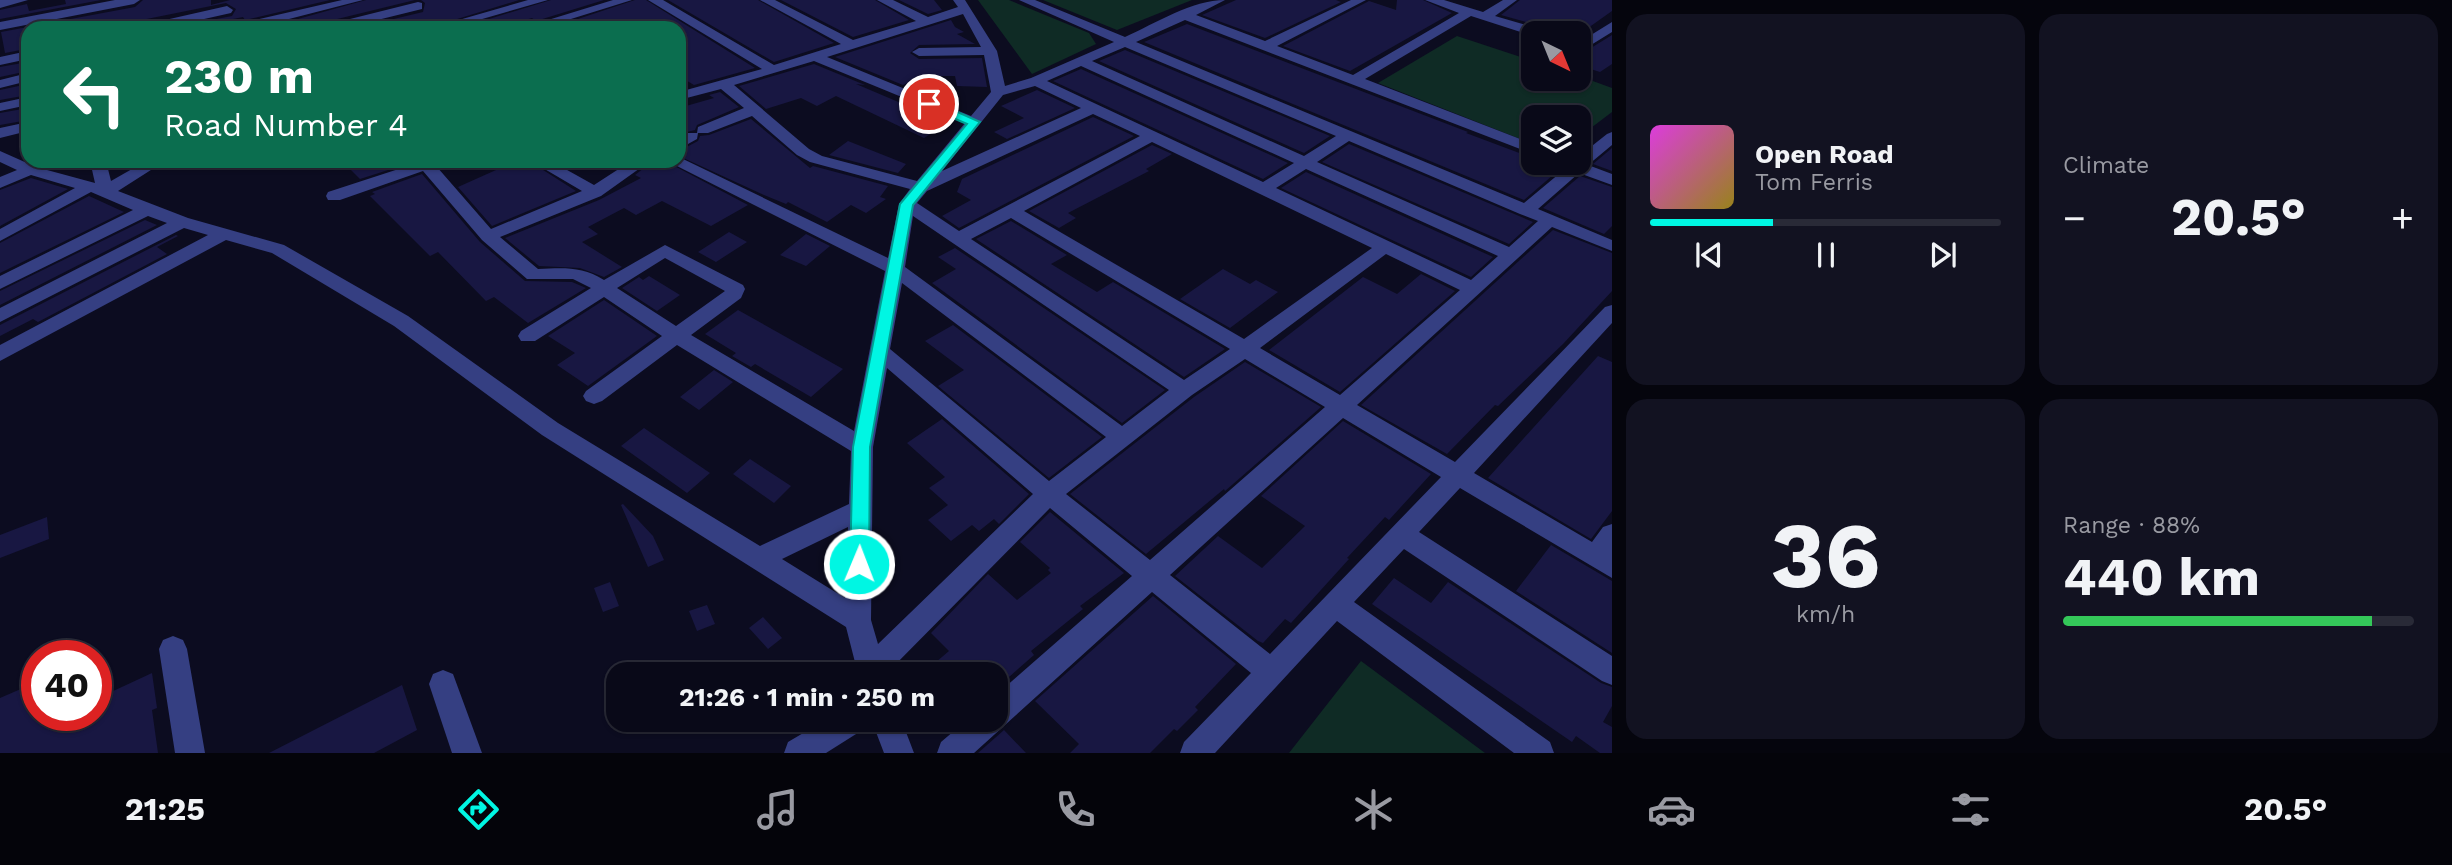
<!DOCTYPE html>
<html lang="en">
<head>
<meta charset="utf-8">
<style>
	:root { --surface:#090918; --page:#121221; --text:#f1f3f6; --muted:#999aa2; --line:#292a37; --accent:#00f6e3 }
	body { margin:0; font-family:"Work Sans",sans-serif; background:var(--page); color:var(--text); height:100vh; display:flex; flex-direction:column; font-size:26px; white-space:nowrap }
	* { box-sizing:border-box; margin:0 }
	p { font-size:23px; color:var(--muted) }
	.icon { flex:none; width:38px; height:38px; fill:none; stroke:currentColor; stroke-width:2; stroke-linecap:round; stroke-linejoin:round }
	.map { position:relative; flex:1; overflow:hidden }
	.drawer { display:flex; flex-direction:column; gap:14px; padding:14px; background:#05050d; width:840px }
	.drawer>* { flex:none }
	.guide { position:absolute; left:21px; top:21px; width:665px; height:147px; border-radius:21px; box-shadow:0 2px 5px #0004,0 0 0 2px var(--line); background:#0b6e4f; color:#fff; overflow:hidden }
	.needle { width:46px; rotate:137deg }
	.buttons { position:absolute; left:1521px; top:21px; display:grid; gap:14px }
	.buttons a { display:grid; place-items:center; width:70px; height:70px; border-radius:14px; background:var(--surface); box-shadow:0 2px 5px #0004,0 0 0 2px var(--line); font-size:35px }
	.speed { position:absolute; left:21px; top:640px; display:flex; gap:14px; font-size:35px; font-weight:700; text-align:center }
	.speed>* { display:grid; place-content:center; width:91px; height:91px; border-radius:50%; background:var(--surface); box-shadow:0 2px 5px #0004,0 0 0 2px var(--line); line-height:1 }
	.speed .limit { border:10px solid #d22; background:#fff; color:#111 }
	.pin { position:absolute; display:grid; place-items:center; width:60px; height:60px; color:#fff; margin:-30px; border:4px solid #fff; border-radius:50%; box-shadow:0 2px 7px #0007 }
	.me { position:absolute; width:77px; margin:-38px; rotate:1deg; stroke-linejoin:round; filter:drop-shadow(0 0 5px #0008) }
	.turn { display:flex; align-items:center; gap:24px; height:147px; padding:0 28px; font-size:32px }
	.turn .icon { width:91px; height:91px; stroke-width:2.5 }
	.turn b { display:block; font-size:49px; line-height:60px }
	.big { font-size:52px; font-weight:700; line-height:1.1 }
	.drawer .widget { flex:1; display:flex; flex-direction:column; justify-content:center; gap:10px; min-width:0; padding:0 24px; border-radius:21px; background:var(--page) }
	.drawer .dial { align-items:center; gap:0 }
	.dial b { font-size:91px; line-height:1 }
	.song { display:flex; align-items:center; gap:21px }
	.cover { width:84px; height:84px; border-radius:10px; background:linear-gradient(135deg,hsl(300 70% 55%),hsl(50 70% 35%)) }
	.played { height:7px; border-radius:4px; background:linear-gradient(90deg,var(--accent) 35%,var(--line) 35%) }
	.keys { display:flex; justify-content:space-around; direction:ltr }
	.heat { display:flex; justify-content:space-between; align-items:center; font-size:38px; direction:ltr }
	.charge { height:10px; border-radius:5px; background:linear-gradient(90deg,#34c759 88%,var(--line) 0) }
	.drawer .tiles { flex:1; display:grid; gap:14px; grid-template-columns:repeat(2,1fr) }
	.trip { position:absolute; left:606px; top:662px; width:402px; height:70px; border-radius:21px; background:var(--surface); box-shadow:0 2px 5px #0004,0 0 0 2px var(--line); font-weight:700; line-height:70px; text-align:center }
	.menu { display:flex; height:112px; justify-content:space-around; align-items:center; background:#04040a; color:var(--muted) }
	.menu .icon { width:49px; height:49px }
	.menu .selected { color:var(--accent) }
	.menu b { font-size:32px; color:var(--text) }
	main { display:flex; flex:1; min-height:0 }
	.map>svg:first-child { display:block }
	.green { fill:#0f2b25 }
	.building { fill:#181742 }
	.lines { fill:none; stroke-linecap:round; stroke-linejoin:round }
	.minor { fill:#353f82; fill-rule:evenodd }
	.route { fill:#00f6e3; stroke:#00a094; stroke-width:2 }
</style>
</head>
<body>
<main>
<div class="map">
<svg width="1612" height="753" viewBox="0 0 1612 753">
	<rect width="100%" height="100%" fill="#0c0c20"/>
	<path class="green" d="M978 0H1009L1089 33 1096 44 1032 74Z
		M1043 0H1192L1117 30Z
		M1457 36 1533 61V79H1578L1579 76 1612 88V112L1579 137 1578 117H1533V144L1378 83Z
		M1361 661 1485 753H1289Z"/>
	<path class="building" d="M65 0H101L0 19V10L27 4 29 11 66 4Z
		M143 0H211V5L230 0H330L245 20 243 17 208 24 206 21 232 16 236 9 226 3 102 28H28L26 49 5 53 1 32 135 7Z
		M366 0H415L325 22 321 28H273V26Z
		M421 0H519L428 28H356L423 12 425 3Z
		M551 0H604L536 21 532 18 499 28H460Z
		M635 0H646L755 68 694 85 679 76V28H551Z
		M668 0H758L834 43 774 62Z
		M781 0H875L909 20 853 37Z
		M899 0H934L942 10 928 14Z
		M1236 0H1336L1341 2 1265 38 1202 15Z
		M1397 0H1423L1452 13 1350 71 1283 46 1369 1 1396 10Z
		M1520 0H1612V11L1581 33H1546L1544 27 1501 15Z
		M951 20 955 27 964 32 957 34 975 44 919 45 910 53 919 59 982 58 987 87 957 86 955 76H925L903 85 835 57Z
		M1187 24 1468 132 1466 133 1533 158V163H1544L1560 169 1524 200 1144 42Z
		M1612 35V64L1600 72 1578 65V56Z
		M1125 50 1330 136 1304 153 1099 61Z
		M28 62V71L0 77V67Z
		M814 64 865 85 856 84 948 123 924 138 836 96 817 106 801 98 766 109 739 86Z
		M1081 69 1288 163 1263 179 1053 81Z
		M28 84V95L0 100V90Z
		M1037 90 1075 108 1007 139 994 132 1024 118 1001 106Z
		M720 92 739 107 697 125 695 130 679 134V108L714 98 709 95Z
		M28 108V120L0 125V113Z
		M1093 117 1134 136 959 228 942 216 971 200 957 192 962 179Z
		M751 119 810 168 813 166 888 186 880 197 886 199 866 213 851 205 827 222 788 202 786 204 764 195 679 156V151L698 141 700 136 709 135Z
		M848 141 906 164 898 173 829 155Z
		M1349 144 1519 216 1533 222 1509 244 1322 162Z
		M1152 145 1172 154 1146 169 1149 171 1068 213 1076 218 1059 228 1029 211Z
		M1612 148V171L1593 164Z
		M342 161H366L372 167 388 161 410 163 360 179Z
		M481 161H529L576 191 492 226 458 187 496 170Z
		M653 161H665L748 205 711 226 662 201 636 215 624 208 588 227 598 234 582 242 622 267 604 277 580 268 539 266 505 238 599 200 641 178 635 175Z
		M1306 172 1493 257 1471 277 1281 188Z
		M422 174 480 242 525 281 572 282 586 288 528 323 494 297 486 301 438 252 430 256 370 196 375 194 372 192Z
		M1580 176 1612 187V226L1604 234 1543 208Z
		M31 178 68 189 0 226V190Z
		M89 196 124 212 0 273V243Z
		M145 220 157 225 0 305V291Z
		M1011 221 1067 255 1051 264 1097 292 1113 282 1225 349 1184 377 976 239Z
		M1553 230 1612 253V291L1563 344 1498 406 1495 405 1447 454 1361 405Z
		M729 232 747 242 716 262 698 252Z
		M806 234 830 246 806 266 780 255Z
		M176 235 178 236 157 247 167 254 38 322 33 319 0 336V325Z
		M955 248 1165 390 1122 423 932 283 956 269 938 257Z
		M1223 269 1250 284 1256 280 1278 292 1230 328 1180 299Z
		M1421 274 1455 291 1340 392 1269 350 1363 277 1397 294Z
		M649 276 680 295 657 311 622 288 639 277 643 280Z
		M604 300 657 336 588 386 557 365 575 353 548 336Z
		M738 310 843 369 811 397 755 364 751 367 732 356 736 353 705 334Z
		M953 325 1102 437 1049 478 938 386 964 370 925 341Z
		M1598 356 1612 362V511L1591 539 1488 478Z
		M1245 362 1321 407 1225 491 1224 489 1146 554 1070 494 1194 397Z
		M714 370 733 382 699 410 680 397Z
		M942 419 1029 494 999 524 994 519 979 531 972 525 951 541 928 520 948 505 929 488 945 477 907 443Z
		M1343 421 1431 474 1389 520 1385 517 1347 558 1349 559 1291 623 1285 619 1263 643 1258 641 1175 576 1218 536 1262 568 1305 526 1261 496Z
		M644 428 710 473 687 493 621 446Z
		M750 459 791 486 774 503 733 474Z
		M623 504 653 536 664 560 648 567 621 505Z
		M1050 512 1124 573 1080 606 1083 609 1031 651 1034 655 1009 677 1001 669 996 674H922L949 651 931 633 988 574 1017 600 1051 573 1048 570 1050 568 1020 542Z
		M47 517 49 539 0 558V535Z
		M1551 545 1612 581V653L1516 591Z
		M1394 578 1431 603 1448 582 1601 683 1612 687V706L1603 722 1612 727V753H1600L1576 736 1572 742 1372 604Z
		M610 582 619 606 603 612 594 588Z
		M1153 596 1236 664 1195 707 1198 710 1177 731 1174 729 1150 753H1070L1079 744 1035 701Z
		M707 605 715 624 697 631 689 611Z
		M763 617 782 638 768 649 749 628Z
		M152 673 157 708 152 710 158 753H0V698L37 682V716H96V699Z
		M402 685 417 730 374 753H269Z
		M1004 730 1026 753H978Z"/>
	<g class="lines">
		<path class="minor" d="M0 0H28L0 8Z
			M115 0H140L134 4 0 30V22Z
			M342 0H363L254 28H232L234 25Z
			M528 0H548L451 28H431Z
			M613 0H632L542 28H522Z
			M648 0H663L774 65 841 44 760 0H775L853 40 916 21 877 0H893L928 17 958 7 953 0H965L997 51 1005 86 1031 78 1114 42 1019 0H1035L1125 37C1156 23 1192 0 1225 0L1196 15 1265 41 1351 0H1366L1277 46 1353 75 1459 13 1425 0H1444L1483 12 1503 0H1517L1495 16 1543 30 1544 33H1533V36L1471 16 1365 79 1533 144V154L1185 20 1136 42 1524 203 1566 168 1560 163H1578V157L1607 134 1612 132V145L1588 165 1612 174V185L1579 173 1538 209 1612 240V251L1552 227 1357 405 1455 462 1605 307 1612 305V323L1474 473 1592 542 1603 527 1612 524V578L1460 488 1419 532 1612 656V685L1602 681 1404 549 1354 602 1550 742 1554 753H1514L1337 621 1215 753H1180L1184 742 1251 673 1152 592 974 753H937L941 742 968 719H996V695L1132 576 1050 508 886 674H858L846 627 542 435 394 326 272 253 226 240 0 361V345L208 235 184 228 0 322V308L167 223 148 216 0 289V276L133 210 91 192 0 241V229L75 188 31 175 0 188V177L17 170 0 162V151L36 167 95 183 90 161H106L111 181 146 161H165L118 191 188 218 284 245 408 316 558 423 760 546 849 504 851 451 677 345 602 401 594 404 586 401 583 396 586 391 662 336 604 297 535 341H521L518 336 521 331 591 288 573 279H527L482 240 423 171 340 200H328L326 196 328 192 417 163 415 161H443L437 167 491 229 582 191 531 161H551L594 185 631 161H650L601 196 500 237 538 269C563 268 582 266 604 280L665 245 743 285 745 289 741 298 691 335 854 431 885 271 667 161H679L681 158 888 258 899 204 910 189 810 162 797 155 752 116 708 133H698L697 139 679 149V137L687 133H697L698 127 744 108 721 89 679 100V92L762 69ZM963 14 981 47 919 48 912 52 919 56 984 55 991 92 971 116 827 57ZM1125 47 1336 136 1304 156 1092 61ZM814 61 965 123 917 181 822 156 809 149 734 85ZM1081 66 1294 163 1263 182 1047 81ZM1035 86 1081 108 942 171 1003 95ZM1093 114 1140 136 959 231 917 203 927 191ZM1349 141 1520 214 1538 221 1509 247 1317 162ZM1152 142 1372 248 1244 339 1024 211ZM1306 169 1498 256 1471 280 1276 188ZM913 216 1169 390 1122 426 905 267ZM1011 218 1230 349 1184 380 971 239ZM1386 254 1460 290 1340 395 1260 348ZM665 258 725 291 676 326 617 288ZM902 283 1106 437 1049 481 890 349ZM1245 359 1325 407 1150 560 1066 494 1192 395ZM887 368 1033 494 878 644 871 620 873 447ZM1343 418 1441 477 1270 654 1170 575ZM848 527 845 598 782 559Z
			M418 2 422 3V9L345 28H324L326 25Z
			M227 6 233 10 231 13 164 28H141L143 25Z
			M1612 22V32L1578 53V43Z
			M28 51V59L0 65V57Z
			M28 73V81L0 88V80Z
			M28 97V105L0 111V103Z
			M28 122V131L0 138V128Z
			M173 636 183 640 187 649 205 753H175L159 649 163 640Z
			M443 670 453 674 482 753H452L429 684 433 674Z
			M827 719H868L864 729 826 753H784L788 742Z
			M871 719H901L914 753H884Z"/>
	</g>
	<path class="route" d="M925 101H933L980 122 913 205 870 447 869 564 866 570 859 573 853 570 850 564 853 447 900 204 967 124 925 106Z"/>
</svg>
<div class="buttons">
<a><svg class="needle" viewBox="-14 -14 28 28"><path d="M0-13l5 13h-10z" fill="#e53935"/><path d="M0 13l5-13h-10z" fill="#999aa2"/></svg></a>
<a><svg class="icon" aria-label="layers" viewBox="0 0 24 24"><path d="M12 4l9 5-9 5-9-5zM3 14l9 5 9-5"/></svg></a>
</div>
<div class="speed"><div class="limit">40</div></div>
<div class="pin" style="left:929px;top:104px;background:#d93025"><svg class="icon" aria-label="arrive" viewBox="0 0 24 24"><path d="M6 21V4h12l-3 4 3 4H6"/></svg></div>
<svg class="me" style="left:859px;top:564px" viewBox="-20 -20 40 40"><circle r="17" fill="#00f6e3" stroke="#fff" stroke-width="3"/><path d="M0-11L8 9 0 5-8 9z" fill="#fff"/></svg>
<div class="trip">21:26 · 1 min · 250 m</div>
<div class="guide">
<div class="turn"><svg class="icon" aria-label="left" viewBox="0 0 24 24"><path d="M17 20v-9H6M10 6l-5 5 5 5"/></svg><div><b>230 m</b>Road Number 4</div></div>
</div>
</div>
<section class="drawer">
<div class="tiles">
<div class="widget">
<div class="song"><i class="cover"></i><div><b>Open Road</b><p>Tom Ferris</p></div></div>
<div class="played"></div>
<div class="keys"><svg class="icon" aria-label="previous" viewBox="0 0 24 24"><path d="M18 5L8 12l10 7zM5 5v14"/></svg><svg class="icon" aria-label="pause" viewBox="0 0 24 24"><path d="M8 5v14M16 5v14"/></svg><svg class="icon" aria-label="next" viewBox="0 0 24 24"><path d="M6 5l10 7-10 7zM19 5v14"/></svg></div>
</div>
<div class="widget"><p>Climate</p>
<div class="heat"><a>−</a><b class="big">20.5°</b><a>+</a></div>
</div>
<div class="widget dial"><b>36</b><p>km/h</p></div>
<div class="widget"><p>Range · 88%</p><b class="big">440 km</b><div class="charge"></div></div>
</div>
</section>
</main>
<nav class="menu">
<b>21:25</b>
<svg class="icon selected" aria-label="directions" viewBox="0 0 24 24"><path d="M12 3l9 9-9 9-9-9zM9 14v-3h6M13 9l2 2-2 2"/></svg>
<svg class="icon" aria-label="music" viewBox="0 0 24 24"><path d="M9 18V5l10-2v13"/><circle cx="6" cy="18" r="3"/><circle cx="16" cy="16" r="3"/></svg>
<svg class="icon" aria-label="phone" viewBox="0 0 24 24"><path d="M5 4h4l2 5-3 2q2 4 5 5l2-3 5 2v4C11 20 4 13 5 4z"/></svg>
<svg class="icon" aria-label="climate" viewBox="0 0 24 24"><path d="M12 3v18M4 7l16 10M4 17L20 7"/></svg>
<svg class="icon" aria-label="car" viewBox="0 0 24 24"><path d="M5 17H2v-5l4-1 3-4h7l3 4 3 1v5h-3M9 17h6M6 11h13"/><circle cx="7" cy="17" r="2"/><circle cx="17" cy="17" r="2"/></svg>
<svg class="icon" aria-label="filters" viewBox="0 0 24 24"><path d="M4 7h16M4 17h16"/><circle cx="9" cy="7" r="2"/><circle cx="15" cy="17" r="2"/></svg>
<b>20.5°</b>
</nav>
</body>
</html>
